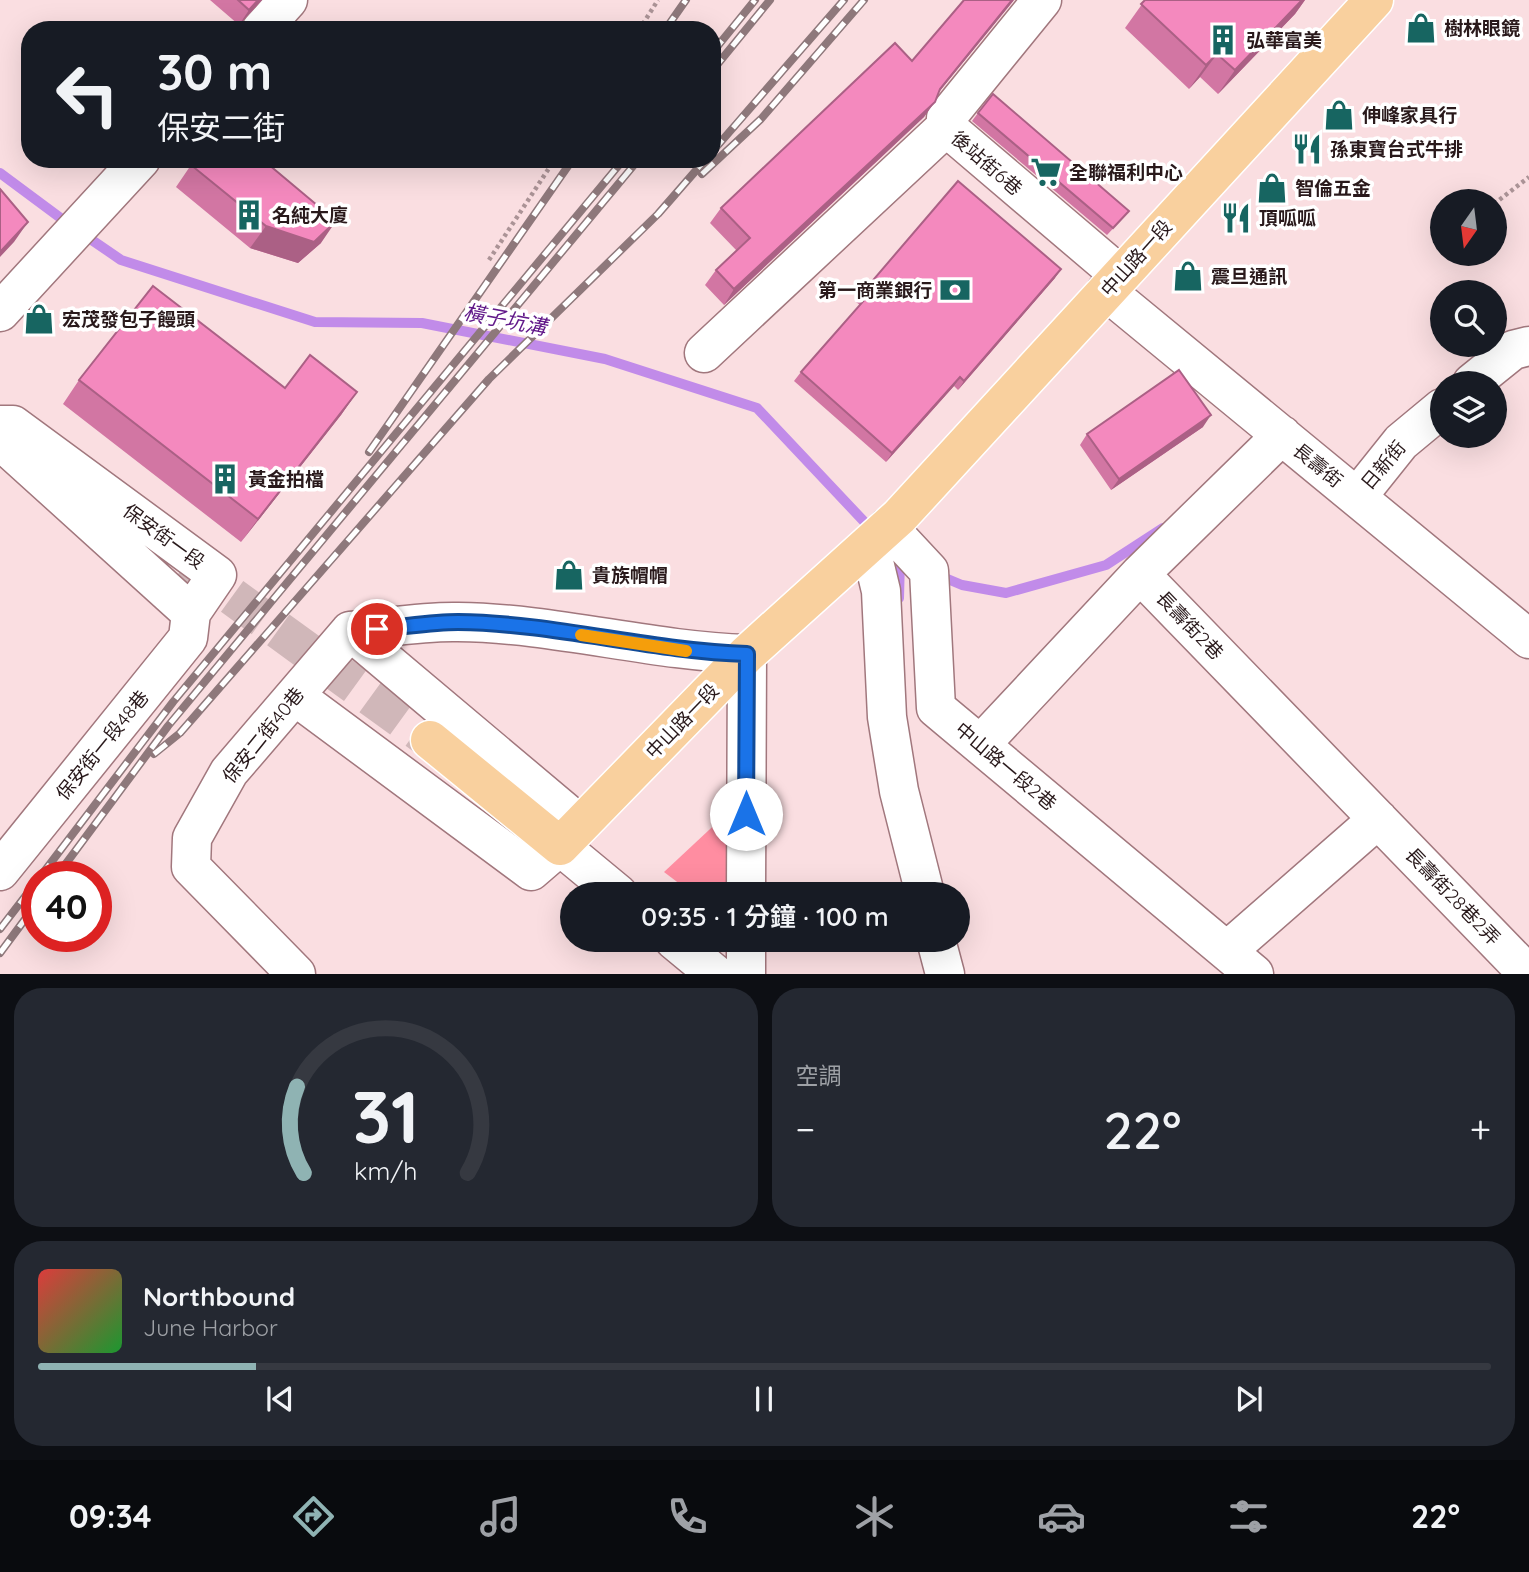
<!DOCTYPE html>
<html lang="zh-TW">
<head>
<meta charset="utf-8">
<style>
	:root { --surface:#171b24; --page:#242831; --text:#f1f3f6; --muted:#9ea1a6; --line:#363941; --accent:#8fb3b3 }
	body { margin:0; font-family:Quicksand,"Noto Sans TC",sans-serif; background:var(--page); color:var(--text); height:100vh; display:flex; flex-direction:column; font-size:26px; white-space:nowrap }
	* { box-sizing:border-box; margin:0 }
	p { font-size:23px; color:var(--muted) }
	.icon { flex:none; width:38px; height:38px; fill:none; stroke:currentColor; stroke-width:2; stroke-linecap:round; stroke-linejoin:round }
	.map { position:relative; height:974px; overflow:hidden }
	.sheet { display:flex; flex-direction:column; gap:14px; padding:14px; background:#0d0f14; flex:1 }
	.sheet>* { flex:none }
	.guide { position:absolute; left:21px; top:21px; width:700px; height:147px; border-radius:28px; box-shadow:0 7px 28px #0002; background:#171b24; color:var(--text); overflow:hidden }
	.needle { width:46px; rotate:194deg }
	.buttons { position:absolute; left:1430px; top:189px; display:grid; gap:14px }
	.buttons a { display:grid; place-items:center; width:77px; height:77px; border-radius:50%; background:var(--surface); box-shadow:0 7px 28px #0002; font-size:35px }
	.speed { position:absolute; left:21px; top:861px; display:flex; gap:14px; font-size:35px; font-weight:700; text-align:center }
	.speed>* { display:grid; place-content:center; width:91px; height:91px; border-radius:50%; background:var(--surface); box-shadow:0 7px 28px #0002; line-height:1 }
	.speed .limit { border:10px solid #d22; background:#fff; color:#111 }
	.pin { position:absolute; display:grid; place-items:center; width:60px; height:60px; color:#fff; margin:-30px; border:4px solid #fff; border-radius:50%; box-shadow:0 2px 7px #0007 }
	.me { position:absolute; width:77px; margin:-38px; rotate:0deg; stroke-linejoin:round; filter:drop-shadow(0 0 5px #0008) }
	.turn { display:flex; align-items:center; gap:24px; height:147px; padding:0 21px; font-size:32px }
	.turn .icon { width:91px; height:91px; stroke-width:2.5 }
	.turn b { display:block; font-size:49px; line-height:60px }
	.big { font-size:52px; font-weight:600; line-height:1.1 }
	.sheet .widget { flex:1; display:flex; flex-direction:column; justify-content:center; gap:10px; min-width:0; padding:0 24px; border-radius:28px; background:var(--page) }
	.sheet .dial { align-items:center; gap:0 }
	.dial svg { height:182px; overflow:visible; fill:none; stroke:var(--line); stroke-width:7; stroke-linecap:round; text-anchor:middle }
	.dial text { fill:var(--text); stroke:none }
	.song { display:flex; align-items:center; gap:21px }
	.cover { width:84px; height:84px; border-radius:10px; background:linear-gradient(135deg,hsl(0 70% 55%),hsl(130 70% 35%)) }
	.played { height:7px; border-radius:4px; background:linear-gradient(90deg,var(--accent) 15%,var(--line) 15%) }
	.keys { display:flex; justify-content:space-around; direction:ltr }
	.heat { display:flex; justify-content:space-between; align-items:center; font-size:38px; direction:ltr }
	.sheet .tiles { flex:1; display:grid; gap:14px; grid-template-columns:1fr 1fr }
	.widget:last-child { grid-column:span 2 }
	.trip { position:absolute; left:560px; top:882px; width:410px; height:70px; border-radius:35px; background:var(--surface); box-shadow:0 7px 28px #0002; font-weight:600; line-height:70px; text-align:center }
	.tab-bar { display:flex; height:112px; justify-content:space-around; align-items:center; background:#090b0e; color:var(--muted) }
	.tab-bar .icon { width:49px; height:49px }
	.tab-bar .on { color:var(--accent) }
	.tab-bar b { font-size:32px; color:var(--text) }
	.map>svg:first-child { display:block }
	.green { fill:#ff8da1 }
	.lines { fill:none; stroke-linecap:round; stroke-linejoin:round }
	.stream { stroke:#c18be9; stroke-width:10 }
	.major-tunnel { stroke:#d0b7b9; stroke-width:38; stroke-dasharray:38 19; stroke-linecap:butt }
	.minor-casing { stroke:#a1777d; stroke-width:41 }
	.major-casing { stroke:#fff; stroke-width:41 }
	.path { stroke:#ab9396; stroke-width:4.5; stroke-dasharray:3.5 3.5; stroke-linecap:butt }
	.minor { stroke:#fff; stroke-width:38 }
	.major { stroke:#f9d09e; stroke-width:38 }
	.rail-casing { stroke:#8e787b; stroke-width:8 }
	.rail { stroke:#fff; stroke-width:5; stroke-dasharray:16; stroke-linecap:butt }
	.wall { fill:#d276a3 }
	.shaded-wall { fill:#ab6085 }
	.building { fill:#f489be; stroke:#ab6085; stroke-width:2 }
	.route-casing { stroke:#114b97; stroke-width:18 }
	.route { stroke:#1a73e8; stroke-width:12 }
	.slow { stroke:#f59e0b; stroke-width:12 }
	.labels { text-anchor:middle; stroke-width:7; stroke-linejoin:round; paint-order:stroke }
	.poi-label { font-size:19px; font-weight:bold; fill:#29191b; stroke:#fff; text-anchor:start }
	.street-label { font-size:19px; fill:#29191b; stroke:#fff }
	.water-label { font-size:21px; font-style:italic; fill:#621a8a; stroke:#fff }
</style>
</head>
<body>
<div class="map">
<svg width="1529" height="974" viewBox="0 0 1529 974">
	<rect width="100%" height="100%" fill="#fadee1"/>
	<path class="green" d="M739 802 731 894H693L664 872Z"/>
	<g class="lines">
		<path class="stream" d="M0 173 70 225
			M83 234 121 260 315 322 422 323 605 359 757 408 873 531
			M938 575 962 585 1006 593 1106 565 1163 528
			M899 598 900 559"/>
		<path class="major-tunnel" d="M186 563 430 740"/>
		<g class="minor-casing">
			<path id="minor" d="M1042 0 946 118V127L1120 275
				M261 30 288 0
				M1106 291 1529 639
				M0 312 141 159
				M704 353 946 127
				M1472 383 1513 350 1529 346
				M0 425H13L217 575 191 613 0 440
				M1282 435 1140 574 1528 974
				M1357 497 1401 442 1442 408
				M888 527 929 571 936 708 1254 974
				M870 545 881 591 887 717 899 791 925 894
				M350 631C386 628 423 621 458 622 555 623 650 651 747 654L746 894
				M295 696 531 871 560 846 565 812 350 631
				M981 744 1140 574
				M560 846 618 894
				M0 871 188 638 191 613
				M674 940 715 974
				M936 940 945 974
				M1227 951 1378 819
				M296 974 191 867 192 838 229 772 350 631
				M746 974V940"/>
		</g>
		<g class="major-casing">
			<path id="major" d="M430 740 560 846 747 654 899 517 1374 0"/>
		</g>
		<path class="path" d="M639 30 658 0
			M1494 204 1529 177
			M489 260 555 159"/>
		<use href="#minor" class="minor"/>
		<use href="#major" class="major"/>
		<g class="rail-casing">
			<path id="rail" d="M665 30 686 0
				M712 53 755 0
				M712 71 770 0
				M712 152 844 0
				M702 174 761 119 864 0
				M369 452 573 159
				M154 754 180 733 489 379 658 214 706 159
				M40 877 173 702 624 159
				M56 877 168 726 639 159
				M0 929 37 881
				M0 953 37 903"/>
		</g>
		<use href="#rail" class="rail"/>
	</g>
	<path class="wall" d="M210 0H262L239 25Z
		M1014 0 938 93 924 117 724 305 705 285 716 270 737 251 710 223 721 208 912 61Z
		M1145 0H1305L1295 14 1218 94 1200 77 1189 89 1125 28Z
		M978 113 1123 218 1107 235 972 121Z
		M191 165 321 243 298 263 250 248 176 187Z
		M1055 278 958 390 954 386 886 462 794 381 801 372 860 305 856 302 862 293Z
		M79 380 285 388 357 392 341 415 241 542 63 404Z
		M1203 427 1111 490 1080 445 1087 434Z"/>
	<path class="shaded-wall" d="M258 0H262L239 25 249 10Z
		M1012 0H1014L929 104 940 89Z
		M1302 0H1305L1295 14 1218 94 1235 70Z
		M1217 54 1200 77 1189 89 1206 65Z
		M935 102 924 117 724 305 734 289Z
		M336 221 321 243 298 263 250 248 266 226Z
		M28 222 14 242 0 257V252Z
		M1061 269 1055 278 958 390 964 381Z
		M960 377 954 386 886 462 892 453Z
		M357 392 341 415 241 542 258 519Z
		M1211 415 1203 427 1111 490 1119 479Z"/>
	<path class="building" d="M238 0H258L249 10Z
		M964 0H1012L940 89 935 102 734 289 716 270 750 238 721 208 895 43 912 61Z
		M1145 0H1302L1235 70 1217 54 1206 65 1141 4Z
		M993 94 1129 211 1113 228 978 113Z
		M197 159H262L336 221 314 242 266 226 191 165Z
		M958 181 1061 269 964 381 960 377 892 453 801 372 867 297 862 293Z
		M0 189 28 222 0 252Z
		M153 286 285 388 310 355 357 392 258 519 79 380Z
		M1179 370 1211 415 1119 479 1087 434Z"/>
	<g class="lines">
		<g class="route-casing">
			<path id="route" d="M377 629C404 627 431 622 458 622 555 623 650 651 747 654L746 814"/>
		</g>
		<use href="#route" class="route"/>
		<path class="slow" d="M581 635 686 651"/>
	</g>
	<defs>
		<g id="shop-bare" transform="scale(2.415)"><path d="M-5-2.5h2.3a2.7 3.5 0 0 1 5.4 0H5L5.5 6h-11ZM-1.5-2.5h3a1.5 2.3 0 0 0-3 0Z" fill="#176561" stroke="#fff" stroke-width="2.5" paint-order="stroke"/></g>
		<g id="building-bare" transform="scale(2.415)"><path d="M-4-6H4V6H1V3H-1V6H-4ZM-2.5-4.3h1.7v1.8h-1.7ZM.8-4.3h1.7v1.8H.8ZM-2.5-1h1.7V.8h-1.7ZM.8-1h1.7V.8H.8Z" fill="#176561" stroke="#fff" stroke-width="2.5" paint-order="stroke"/></g>
		<g id="restaurant-bare" transform="scale(2.415)"><path d="M-5-6h1v4h1v-4h1v4h1v-4h1v5L-1.5 .5V6h-2V.5L-5-1ZM5-6V6H3V1.5H1.5Q1.5-4 5-6Z" fill="#176561" stroke="#fff" stroke-width="2.5" paint-order="stroke"/></g>
		<g id="supermarket-bare" transform="scale(2.415)"><path d="M-6-5.5h2.5l.6 2H6L4.5 2H-2.5L-4.4-4H-6ZM-1.5 3.2a1.3 1.3 0 1 0 .1 0ZM3 3.2a1.3 1.3 0 1 0 .1 0Z" fill="#176561" stroke="#fff" stroke-width="2.5" paint-order="stroke"/></g>
		<g id="bank-bare" transform="scale(2.415)"><path d="M-6-4H6V4H-6ZM0-2.3a2.3 2.3 0 1 0 0 4.6a2.3 2.3 0 1 0 0-4.6Z" fill="#176561" stroke="#fff" stroke-width="2.5" paint-order="stroke"/></g>
	</defs>
	<g fill-rule="evenodd">
		<use href="#shop-bare" x="1421" y="28"/>
		<use href="#building-bare" x="1223" y="40"/>
		<use href="#shop-bare" x="1339" y="115"/>
		<use href="#restaurant-bare" x="1307" y="149"/>
		<use href="#supermarket-bare" x="1046" y="172"/>
		<use href="#shop-bare" x="1272" y="188"/>
		<use href="#building-bare" x="249" y="215"/>
		<use href="#restaurant-bare" x="1236" y="218"/>
		<use href="#shop-bare" x="1188" y="276"/>
		<use href="#bank-bare" x="955" y="290"/>
		<use href="#shop-bare" x="39" y="319"/>
		<use href="#building-bare" x="225" y="479"/>
		<use href="#shop-bare" x="569" y="575"/>
	</g>
	<g class="labels">
		<g class="poi-label">
			<text x="1444" y="35">樹林眼鏡</text>
			<text x="1246" y="47">弘華富美</text>
			<text x="1362" y="122">伸峰家具行</text>
			<text x="1330" y="156">孫東寶台式牛排</text>
			<text x="1069" y="179">全聯福利中心</text>
			<text x="1295" y="195">智倫五金</text>
			<text x="272" y="222">名純大廈</text>
			<text x="1259" y="225">頂呱呱</text>
			<text x="1211" y="283">震旦通訊</text>
			<text x="932" y="297" text-anchor="end">第一商業銀行</text>
			<text x="62" y="326">宏茂發包子饅頭</text>
			<text x="248" y="486">黃金拍檔</text>
			<text x="592" y="582">貴族帽帽</text>
		</g>
		<g class="street-label">
			<text transform="translate(987 163) rotate(41)" y="7">後站街6巷</text>
			<text transform="translate(1136 258) rotate(-48)" y="7">中山路一段</text>
			<text transform="translate(1318 465) rotate(39)" y="7">長壽街</text>
			<text transform="translate(1383 465) rotate(-50)" y="7">日新街</text>
			<text transform="translate(164 536) rotate(36)" y="7">保安街一段</text>
			<text transform="translate(1190 625) rotate(46)" y="7">長壽街2巷</text>
			<text transform="translate(682 721) rotate(-46)" y="7">中山路一段</text>
			<text transform="translate(263 735) rotate(-51)" y="7">保安二街40巷</text>
			<text transform="translate(102 745) rotate(-51)" y="7">保安街一段48巷</text>
			<text transform="translate(1006 766) rotate(40)" y="7">中山路一段2巷</text>
			<text transform="translate(1453 896) rotate(46)" y="7">長壽街28巷2弄</text>
		</g>
		<g class="water-label">
			<text transform="translate(505 320) rotate(11)" y="7">橫子坑溝</text>
		</g>
	</g>
</svg>
<div class="buttons">
<a><svg class="needle" viewBox="-14 -14 28 28"><path d="M0-13l5 13h-10z" fill="#e53935"/><path d="M0 13l5-13h-10z" fill="#9ea1a6"/></svg></a>
<a><svg class="icon" aria-label="search" viewBox="0 0 24 24"><circle cx="10" cy="10" r="6"/><path d="M15 15l6 6"/></svg></a>
<a><svg class="icon" aria-label="layers" viewBox="0 0 24 24"><path d="M12 4l9 5-9 5-9-5zM3 14l9 5 9-5"/></svg></a>
</div>
<div class="speed"><div class="limit">40</div></div>
<div class="pin" style="left:377px;top:629px;background:#d93025"><svg class="icon" aria-label="arrive" viewBox="0 0 24 24"><path d="M6 21V4h12l-3 4 3 4H6"/></svg></div>
<svg class="me" style="left:746px;top:814px" viewBox="-20 -20 40 40"><circle r="19" fill="#fff"/><path d="M0-13L10 11 0 6-10 11z" fill="#1a73e8"/></svg>
<div class="trip">09:35 · 1 分鐘 · 100 m</div>
<div class="guide">
<div class="turn"><svg class="icon" aria-label="left" viewBox="0 0 24 24"><path d="M17 20v-9H6M10 6l-5 5 5 5"/></svg><div><b>30 m</b>保安二街</div></div>
</div>
</div>
<section class="sheet">
<div class="tiles">
<div class="widget dial"><svg viewBox="0 0 100 80">
<path d="M14 69A42 42 0 1 1 86 69"/>
<path d="M14 69A42 42 0 0 1 11 31" stroke="#8fb3b3"/>
<text x="50" y="56" font-size="32" font-weight="700">31</text>
<text x="50" y="72" font-size="11">km/h</text>
</svg></div>
<div class="widget"><p>空調</p>
<div class="heat"><a>−</a><b class="big">22°</b><a>+</a></div>
</div>
<div class="widget">
<div class="song"><i class="cover"></i><div><b>Northbound</b><p>June Harbor</p></div></div>
<div class="played"></div>
<div class="keys"><svg class="icon" aria-label="previous" viewBox="0 0 24 24"><path d="M18 5L8 12l10 7zM5 5v14"/></svg><svg class="icon" aria-label="pause" viewBox="0 0 24 24"><path d="M8 5v14M16 5v14"/></svg><svg class="icon" aria-label="next" viewBox="0 0 24 24"><path d="M6 5l10 7-10 7zM19 5v14"/></svg></div>
</div>
</div>
</section>
<nav class="tab-bar">
<b>09:34</b>
<svg class="icon on" aria-label="directions" viewBox="0 0 24 24"><path d="M12 3l9 9-9 9-9-9zM9 14v-3h6M13 9l2 2-2 2"/></svg>
<svg class="icon" aria-label="music" viewBox="0 0 24 24"><path d="M9 18V5l10-2v13"/><circle cx="6" cy="18" r="3"/><circle cx="16" cy="16" r="3"/></svg>
<svg class="icon" aria-label="phone" viewBox="0 0 24 24"><path d="M5 4h4l2 5-3 2q2 4 5 5l2-3 5 2v4C11 20 4 13 5 4z"/></svg>
<svg class="icon" aria-label="climate" viewBox="0 0 24 24"><path d="M12 3v18M4 7l16 10M4 17L20 7"/></svg>
<svg class="icon" aria-label="car" viewBox="0 0 24 24"><path d="M5 17H2v-5l4-1 3-4h7l3 4 3 1v5h-3M9 17h6M6 11h13"/><circle cx="7" cy="17" r="2"/><circle cx="17" cy="17" r="2"/></svg>
<svg class="icon" aria-label="filters" viewBox="0 0 24 24"><path d="M4 7h16M4 17h16"/><circle cx="9" cy="7" r="2"/><circle cx="15" cy="17" r="2"/></svg>
<b>22°</b>
</nav>
</body>
</html>
